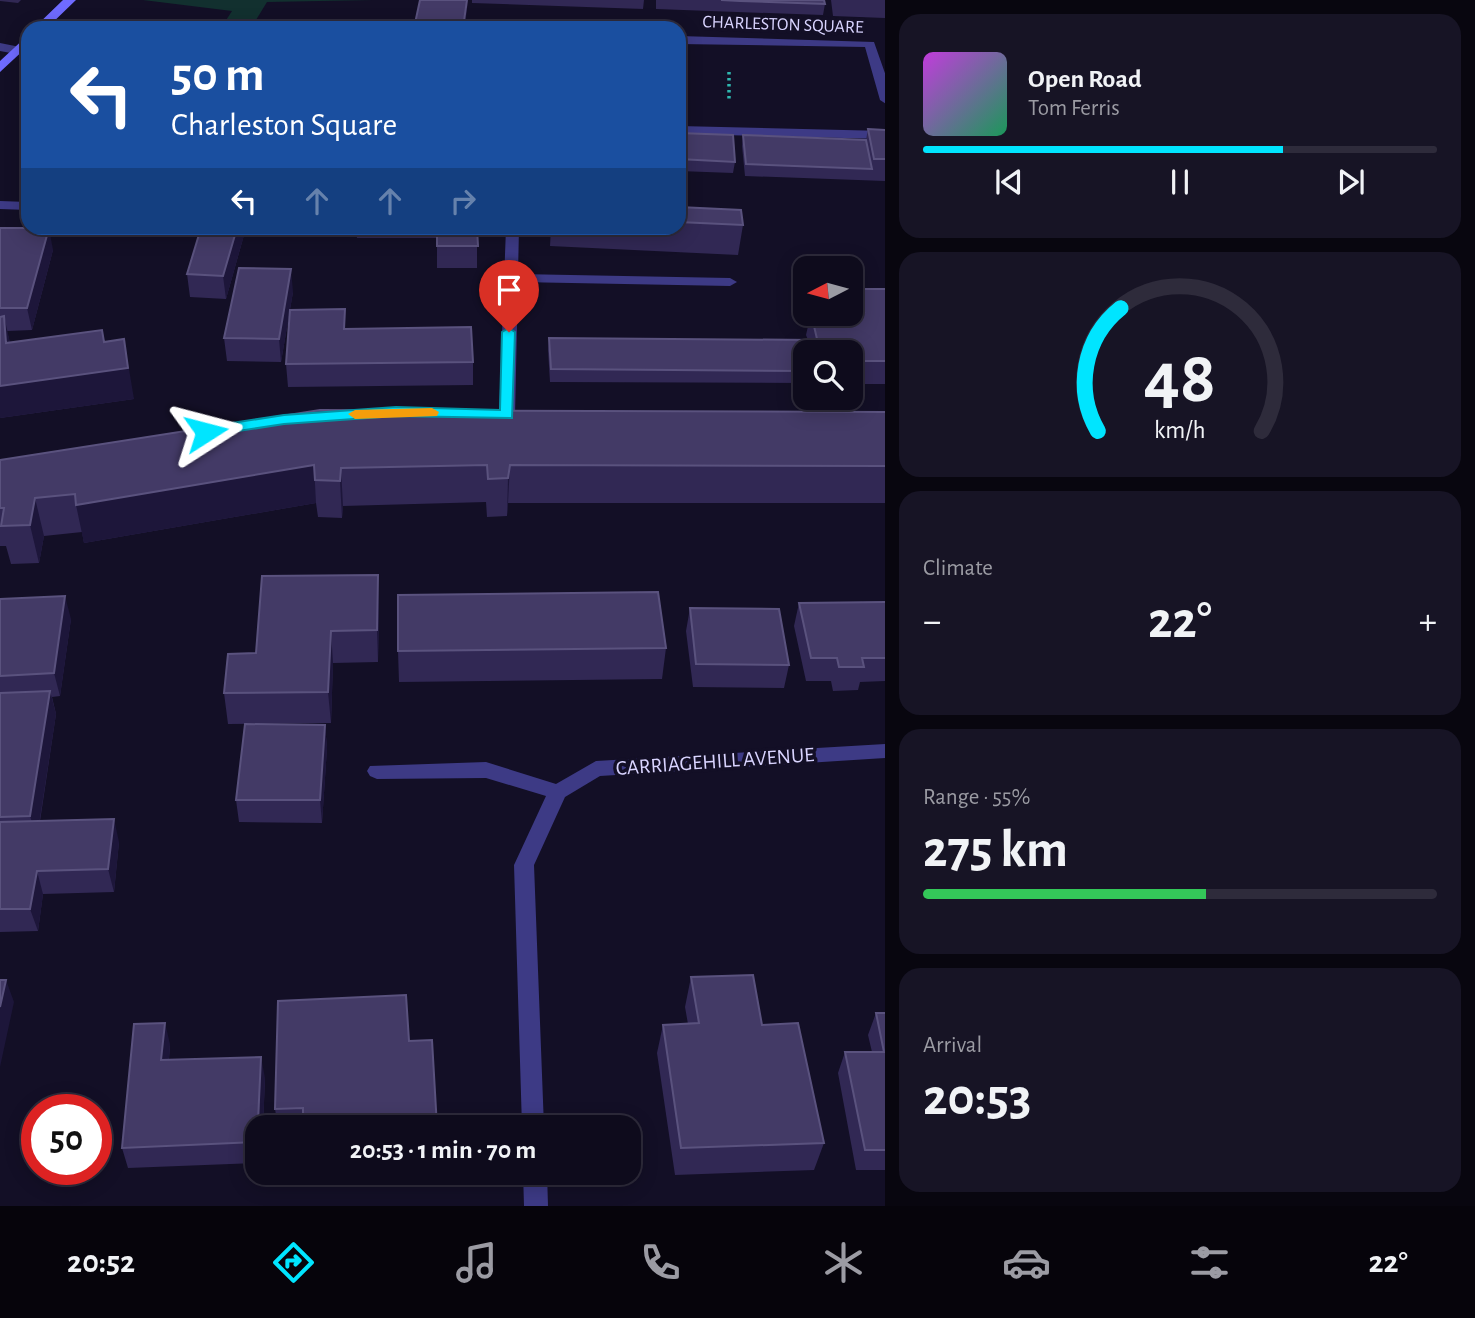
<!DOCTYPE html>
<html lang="en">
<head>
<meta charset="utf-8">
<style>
	:root { --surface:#0e0b1c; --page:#171425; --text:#f1f3f6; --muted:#9b9ba3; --line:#2e2b3b; --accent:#00e5ff }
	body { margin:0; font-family:"Alegreya Sans",sans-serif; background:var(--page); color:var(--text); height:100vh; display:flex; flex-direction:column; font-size:26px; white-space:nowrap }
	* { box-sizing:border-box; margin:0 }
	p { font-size:23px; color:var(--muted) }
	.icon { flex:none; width:38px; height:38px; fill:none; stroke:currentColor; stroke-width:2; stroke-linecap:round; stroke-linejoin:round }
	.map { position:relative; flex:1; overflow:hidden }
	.drawer { display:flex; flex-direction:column; gap:14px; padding:14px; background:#08060f; width:590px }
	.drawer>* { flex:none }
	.banner { position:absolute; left:21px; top:21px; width:665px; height:214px; border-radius:21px; box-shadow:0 4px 18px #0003,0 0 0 2px var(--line); background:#1a4fa0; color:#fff; overflow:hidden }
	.needle { width:46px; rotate:264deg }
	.controls { position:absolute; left:793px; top:256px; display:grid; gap:14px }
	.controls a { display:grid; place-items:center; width:70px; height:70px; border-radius:14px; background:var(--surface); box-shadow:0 4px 18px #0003,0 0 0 2px var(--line); font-size:35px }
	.speed { position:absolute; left:21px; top:1094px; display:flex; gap:14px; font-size:35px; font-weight:700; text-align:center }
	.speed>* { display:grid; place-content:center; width:91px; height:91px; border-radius:50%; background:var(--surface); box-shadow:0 4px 18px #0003,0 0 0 2px var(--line); line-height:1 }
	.speed .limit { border:10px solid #d22; background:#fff; color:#111 }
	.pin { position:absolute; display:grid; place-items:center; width:60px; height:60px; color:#fff; margin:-72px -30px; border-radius:50% 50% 50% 0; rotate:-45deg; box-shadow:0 0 7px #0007 }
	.pin .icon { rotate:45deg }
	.me { position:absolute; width:77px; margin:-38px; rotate:81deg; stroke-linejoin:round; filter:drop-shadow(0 0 5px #0008) }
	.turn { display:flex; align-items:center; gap:24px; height:147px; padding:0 35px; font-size:32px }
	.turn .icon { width:91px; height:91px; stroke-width:2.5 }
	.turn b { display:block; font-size:49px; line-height:60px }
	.lanes { display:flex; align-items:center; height:66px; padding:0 35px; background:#0003; justify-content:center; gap:35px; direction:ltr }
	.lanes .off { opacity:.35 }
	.big { font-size:52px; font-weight:700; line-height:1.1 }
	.drawer .card { flex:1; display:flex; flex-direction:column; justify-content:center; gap:10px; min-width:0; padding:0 24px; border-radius:21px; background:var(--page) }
	.drawer .dial { align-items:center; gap:0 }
	.dial svg { height:182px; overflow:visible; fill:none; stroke:var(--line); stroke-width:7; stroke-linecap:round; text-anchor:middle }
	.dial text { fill:var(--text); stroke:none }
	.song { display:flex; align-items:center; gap:21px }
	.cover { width:84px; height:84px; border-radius:10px; background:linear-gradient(135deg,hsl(290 70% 55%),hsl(150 70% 35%)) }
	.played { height:7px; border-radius:4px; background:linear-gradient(90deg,var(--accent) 70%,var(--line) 70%) }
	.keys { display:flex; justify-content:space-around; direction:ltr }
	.heat { display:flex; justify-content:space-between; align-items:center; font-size:38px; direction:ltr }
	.charge { height:10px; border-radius:5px; background:linear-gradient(90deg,#34c759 55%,var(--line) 0) }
	.trip { position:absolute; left:245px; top:1115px; width:396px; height:70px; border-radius:21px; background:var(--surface); box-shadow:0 4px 18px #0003,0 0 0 2px var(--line); font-weight:700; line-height:70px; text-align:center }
	.tab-bar { display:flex; height:112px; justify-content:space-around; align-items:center; background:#06040b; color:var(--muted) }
	.tab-bar .icon { width:49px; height:49px }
	.tab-bar .on { color:var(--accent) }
	.tab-bar b { font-size:32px; color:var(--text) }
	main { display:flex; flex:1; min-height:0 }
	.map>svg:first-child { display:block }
	.green { fill:#12302f }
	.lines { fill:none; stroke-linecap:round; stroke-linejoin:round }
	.path { stroke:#2fb8b0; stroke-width:3.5; stroke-dasharray:2.5 3.5; stroke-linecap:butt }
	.street { fill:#3d3a85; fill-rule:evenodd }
	.secondary { fill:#6f6bff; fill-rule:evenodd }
	.wall { fill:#312854 }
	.shaded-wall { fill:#1d163a }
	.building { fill:#433a66; stroke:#5a527e; stroke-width:2 }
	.route { fill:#00e5ff; stroke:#0095a6; stroke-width:2 }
	.slow { fill:#f59e0b }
	.labels { text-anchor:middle; stroke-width:7; stroke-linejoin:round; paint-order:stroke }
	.far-street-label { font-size:18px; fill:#d9d4ff; stroke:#130f26 }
	.street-label { font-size:21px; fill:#d9d4ff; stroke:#130f26 }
</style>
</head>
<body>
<main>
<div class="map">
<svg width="886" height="1206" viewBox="0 0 886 1206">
	<rect width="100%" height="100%" fill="#130f26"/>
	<path class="green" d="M143 0H373L267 2 251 28H221L232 11Z"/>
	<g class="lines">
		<path class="path" d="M729 72V101"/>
		<path class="street" d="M679 36 874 42 886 76V104L880 100 865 47 679 44Z
			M0 43 20 47 22 50 16 54 0 51Z
			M679 126 886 131V139L679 134Z
			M0 201 28 202V210L0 209Z
			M506 228H519L518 274 730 278 737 282 730 286 518 282 515 415 507 420 499 415Z
			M886 744V758L600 776 565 797 534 865 544 1127H522L514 865 546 796 486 778 377 779 370 776 367 771 370 766 486 762 556 784 596 761Z
			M523 1172H547L548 1206H524Z"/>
		<path class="secondary" d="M63 0H76L47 28H34Z
			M28 35V46L0 72V61Z"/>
	</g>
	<path class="wall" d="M0 0H21L18 3 0 1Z
		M472 0H644L643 9 472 3Z
		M656 0H824L825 4 823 15 656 9Z
		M831 0H886V18L833 16Z
		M868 129 886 130V181L745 176 742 146 743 135 866 140Z
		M679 133 735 162 733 173 679 171Z
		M679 207 743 225 738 255 550 246 551 228H679Z
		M0 228 53 250 32 330 7 331 10 343 104 342 134 399 0 418Z
		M246 228 226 299 190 297 187 274Z
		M356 228H477V268H437V238H357Z
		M857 289H886V384H850V352H805V383L550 382 548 350 549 338 808 340 806 335 811 313 852 312Z
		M293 292 281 362 227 361 224 338Z
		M346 329 473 362V385L288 387 286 364Z
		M886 412V503H508L507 516 487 517 486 502 343 506 342 518 318 517 316 503 84 543 82 532 44 536 39 563 11 564 6 546H0V460Z
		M0 599 71 619 60 696 52 697 56 714 40 821 119 842 114 892 43 894 38 931 0 932Z
		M886 602V681L860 682 858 690 833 691 831 681H806L794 626 799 603Z
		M379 606 378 662 333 663 331 723 228 724 224 693 256 653Z
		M690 608 789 665 784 688 693 687 686 631Z
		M666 648 662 679 399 682 398 651Z
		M325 725 327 748 322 823 239 822 236 800Z
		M691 977 762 1025 824 1143 814 1170 675 1175 657 1053 663 1025 688 1024 685 1007Z
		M876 1013H886V1170H856L838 1073 845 1052H872L868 1035Z
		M409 1041 437 1127H278L275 1109Z
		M170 1044 169 1060 265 1078 263 1127H257V1163L128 1168 122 1148Z"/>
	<path class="shaded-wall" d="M468 0 465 28H463Z
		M49 228 53 250 32 330 27 308Z
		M237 228H246L226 299 223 276Z
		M291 269 293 292 281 362 279 339Z
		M4 316 11 347 6 343Z
		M102 330 108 361 124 339 134 399 0 418V386Z
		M314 465 316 503 84 543 76 505Z
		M510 465 508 503 507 516 508 478Z
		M341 468 343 506 342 518 340 481Z
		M35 498 44 536 39 563 30 525Z
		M378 575 379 606 378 662 377 630Z
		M65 596 71 619 60 696 54 673Z
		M331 631 333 663 331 723 328 692Z
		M50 691 56 714 37 838 30 816Z
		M325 725 327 748 322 823 320 800Z
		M114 819 119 842 114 892 108 869Z
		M37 871 43 894 38 931 30 909Z
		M6 980 14 1002 0 1067V1007Z
		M165 1023 170 1044 167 1081 161 1060Z
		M261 1057 265 1078 263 1127H259Z"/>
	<path class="building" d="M420 0H467L463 28H414Z
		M721 0H824L825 4 740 1Z
		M868 129 886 130V159H874Z
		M679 133 733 135 735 162 679 159Z
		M743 135 866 140 872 169 746 164Z
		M679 207 741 210 743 225 679 222Z
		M0 228H49L27 308H0Z
		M201 228H237L223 276 187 274Z
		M437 228H477L478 246H437Z
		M239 268 291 269 279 339 224 338Z
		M857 289H886V361H850V352H820L811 313 864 312Z
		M345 309 344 329 471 327 473 362 286 364 290 310Z
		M4 316 6 343 102 330 104 342 124 339 128 368 0 386V317Z
		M549 338 813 340 816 352H805V371L551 369Z
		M320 410 886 412V466L510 465 508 478 488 479 487 465 341 468 340 481 315 480 314 465 76 505 75 494 35 498 30 525 1 526 4 508H0V460Z
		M378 575 377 630 331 631 328 692 224 693 228 654 256 653 262 576Z
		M658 592 666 648 398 651V595Z
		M65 596 54 673 0 676V599Z
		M886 602V658H862L864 667H839L837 658H811L799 603Z
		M690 608 779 609 789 665 696 664Z
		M50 691 30 816 0 817V693Z
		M245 724 325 725 320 800H236Z
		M114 819 108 869 37 871 30 909H0V822Z
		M753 975 762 1025 798 1023 824 1143 681 1148 663 1025 699 1023 691 977Z
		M0 980H6L0 1007Z
		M406 995 409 1041 432 1040 437 1127H303V1108L275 1109 278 1001Z
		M876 1013H886V1150H865L845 1052H884Z
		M165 1023 161 1060 261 1057 257 1142 122 1148 134 1024Z"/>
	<path class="route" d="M509 328 515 332 512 418 396 416 284 424 206 436 199 432 206 427 284 415 396 407 500 410 502 332Z"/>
	<path class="slow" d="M432 408 439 412 437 416 355 419 348 414 355 410Z"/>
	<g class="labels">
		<g class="far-street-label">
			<text transform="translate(783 24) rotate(2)" y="6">CHARLESTON SQUARE</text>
		</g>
		<g class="street-label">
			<text transform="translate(715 761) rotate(-4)" y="7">CARRIAGEHILL AVENUE</text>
		</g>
	</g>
</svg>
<div class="controls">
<a><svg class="needle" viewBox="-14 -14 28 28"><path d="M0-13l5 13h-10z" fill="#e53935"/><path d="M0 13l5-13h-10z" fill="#9b9ba3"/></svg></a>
<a><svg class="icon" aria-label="search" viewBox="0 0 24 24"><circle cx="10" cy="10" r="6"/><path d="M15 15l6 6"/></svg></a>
</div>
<div class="speed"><div class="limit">50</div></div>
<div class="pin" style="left:509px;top:332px;background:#d93025"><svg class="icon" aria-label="arrive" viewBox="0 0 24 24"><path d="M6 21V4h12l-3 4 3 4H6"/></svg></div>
<svg class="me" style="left:206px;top:432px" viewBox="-20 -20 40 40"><path d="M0-17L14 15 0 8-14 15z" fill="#00e5ff" stroke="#fff" stroke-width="4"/></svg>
<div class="trip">20:53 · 1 min · 70 m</div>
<div class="banner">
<div class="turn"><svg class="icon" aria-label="left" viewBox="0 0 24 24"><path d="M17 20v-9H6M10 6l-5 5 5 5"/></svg><div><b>50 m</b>Charleston Square</div></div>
<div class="lanes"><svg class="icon" aria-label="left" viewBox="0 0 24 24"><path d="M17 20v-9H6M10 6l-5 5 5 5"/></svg><svg class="icon off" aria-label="ahead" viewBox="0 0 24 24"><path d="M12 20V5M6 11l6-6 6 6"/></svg><svg class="icon off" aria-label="ahead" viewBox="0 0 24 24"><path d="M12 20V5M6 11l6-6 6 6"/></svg><svg class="icon off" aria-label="right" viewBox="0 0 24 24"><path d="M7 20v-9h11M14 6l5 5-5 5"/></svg></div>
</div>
</div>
<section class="drawer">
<div class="card">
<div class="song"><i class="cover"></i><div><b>Open Road</b><p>Tom Ferris</p></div></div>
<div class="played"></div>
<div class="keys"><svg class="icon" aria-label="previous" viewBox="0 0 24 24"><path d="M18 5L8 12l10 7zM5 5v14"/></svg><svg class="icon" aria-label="pause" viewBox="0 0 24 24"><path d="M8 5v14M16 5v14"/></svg><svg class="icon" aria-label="next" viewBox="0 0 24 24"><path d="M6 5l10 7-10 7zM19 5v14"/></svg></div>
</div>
<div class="card dial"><svg viewBox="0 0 100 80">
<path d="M14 69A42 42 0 1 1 86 69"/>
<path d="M14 69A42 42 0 0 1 24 15" stroke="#00e5ff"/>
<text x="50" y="56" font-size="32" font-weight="700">48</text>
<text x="50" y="72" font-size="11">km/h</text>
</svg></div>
<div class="card"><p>Climate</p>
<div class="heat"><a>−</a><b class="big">22°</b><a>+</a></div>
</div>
<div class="card"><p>Range · 55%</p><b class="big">275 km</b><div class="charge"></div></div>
<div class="card"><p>Arrival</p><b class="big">20:53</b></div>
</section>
</main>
<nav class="tab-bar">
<b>20:52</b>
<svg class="icon on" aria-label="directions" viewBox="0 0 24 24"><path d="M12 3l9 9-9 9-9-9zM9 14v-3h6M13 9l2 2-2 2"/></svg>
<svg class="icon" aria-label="music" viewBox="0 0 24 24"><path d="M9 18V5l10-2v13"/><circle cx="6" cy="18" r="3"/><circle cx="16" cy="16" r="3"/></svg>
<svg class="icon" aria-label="phone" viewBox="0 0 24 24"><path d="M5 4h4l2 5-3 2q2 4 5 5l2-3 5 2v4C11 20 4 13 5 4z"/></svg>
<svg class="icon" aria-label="climate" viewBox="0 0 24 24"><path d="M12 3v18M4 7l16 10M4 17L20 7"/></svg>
<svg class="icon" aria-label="car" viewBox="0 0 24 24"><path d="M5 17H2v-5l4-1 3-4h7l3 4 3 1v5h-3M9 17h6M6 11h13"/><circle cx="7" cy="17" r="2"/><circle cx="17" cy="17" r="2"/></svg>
<svg class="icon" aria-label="filters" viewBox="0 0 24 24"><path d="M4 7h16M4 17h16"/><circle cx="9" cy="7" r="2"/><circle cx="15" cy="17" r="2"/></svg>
<b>22°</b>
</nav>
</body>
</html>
